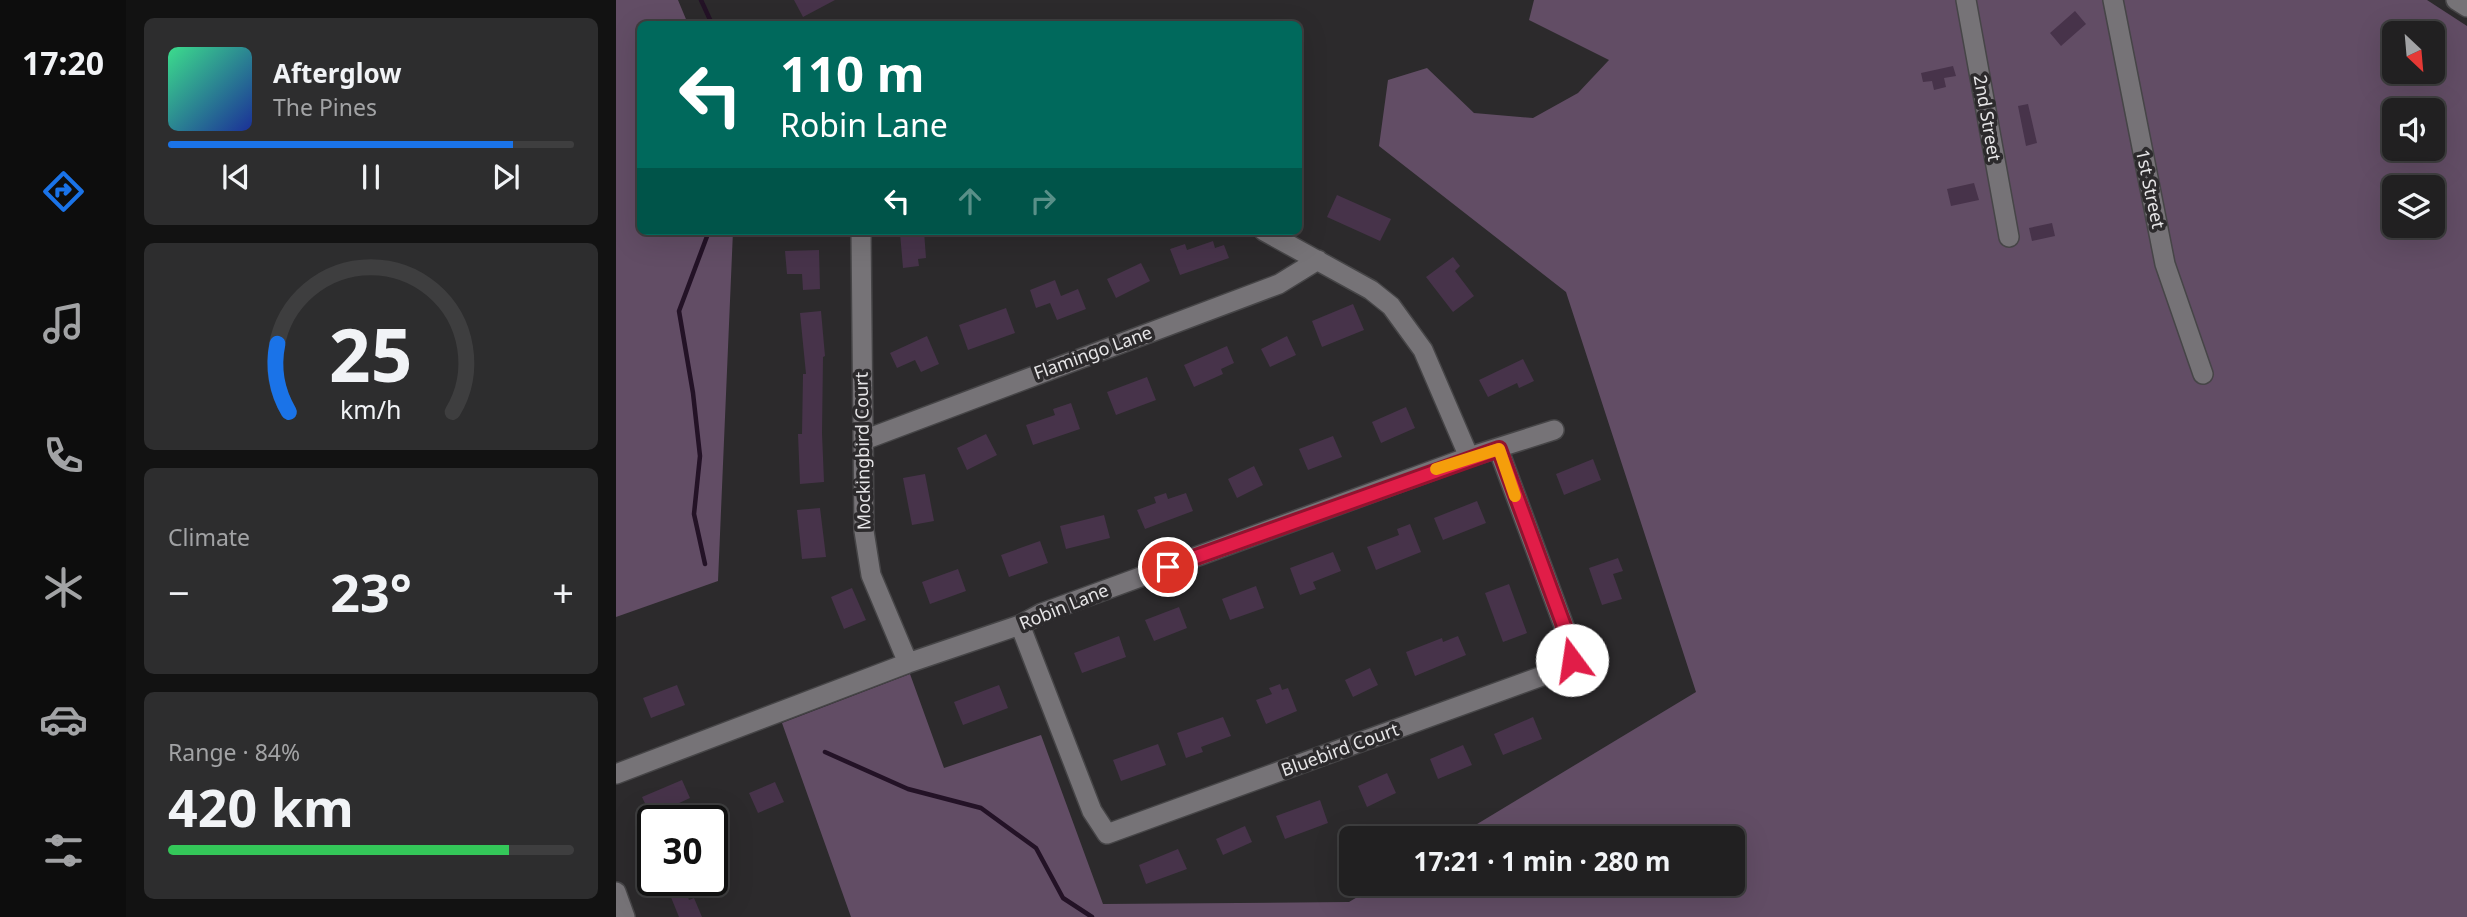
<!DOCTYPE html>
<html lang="en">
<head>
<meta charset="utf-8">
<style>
	:root { --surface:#212021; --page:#2d2d2e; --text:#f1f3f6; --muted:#a2a3a5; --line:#3e3e3f; --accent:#1a73e8 }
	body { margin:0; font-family:"Noto Sans",sans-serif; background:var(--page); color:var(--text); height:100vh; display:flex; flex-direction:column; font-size:26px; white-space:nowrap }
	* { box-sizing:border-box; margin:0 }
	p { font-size:23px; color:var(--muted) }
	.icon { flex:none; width:38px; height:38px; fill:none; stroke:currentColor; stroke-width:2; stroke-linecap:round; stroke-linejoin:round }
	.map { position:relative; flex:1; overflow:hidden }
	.details { display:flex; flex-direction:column; gap:18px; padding:18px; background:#121212; width:490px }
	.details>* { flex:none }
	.hud { position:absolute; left:21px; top:21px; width:665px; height:214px; border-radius:10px; box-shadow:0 7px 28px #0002,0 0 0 2px var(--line); background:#00695c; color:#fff; overflow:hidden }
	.needle { width:46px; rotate:154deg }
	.fabs { position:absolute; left:1766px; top:21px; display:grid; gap:14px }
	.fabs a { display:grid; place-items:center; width:63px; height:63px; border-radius:10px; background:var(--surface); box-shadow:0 7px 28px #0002,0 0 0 2px var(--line); font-size:35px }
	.speed { position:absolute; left:21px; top:805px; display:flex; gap:14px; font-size:35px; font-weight:700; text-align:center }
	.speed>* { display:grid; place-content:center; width:91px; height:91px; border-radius:50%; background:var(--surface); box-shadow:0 7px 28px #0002,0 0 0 2px var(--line); line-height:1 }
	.speed .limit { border:4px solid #111; border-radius:10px; background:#fff; color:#111 }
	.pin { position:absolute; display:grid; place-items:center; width:60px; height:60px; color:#fff; margin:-30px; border:4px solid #fff; border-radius:50%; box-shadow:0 2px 7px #0007 }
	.me { position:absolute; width:77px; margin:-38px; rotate:346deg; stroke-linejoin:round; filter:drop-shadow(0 0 5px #0008) }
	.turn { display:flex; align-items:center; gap:24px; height:147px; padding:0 28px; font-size:32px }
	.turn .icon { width:91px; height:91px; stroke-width:2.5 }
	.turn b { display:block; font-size:49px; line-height:60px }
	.lanes { display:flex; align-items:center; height:66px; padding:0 28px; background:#0003; justify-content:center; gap:35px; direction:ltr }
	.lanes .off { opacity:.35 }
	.big { font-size:52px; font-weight:700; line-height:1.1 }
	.details .card { flex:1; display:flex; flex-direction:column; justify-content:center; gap:10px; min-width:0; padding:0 24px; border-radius:10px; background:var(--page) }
	.details .dial { align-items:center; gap:0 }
	.dial svg { height:182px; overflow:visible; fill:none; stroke:var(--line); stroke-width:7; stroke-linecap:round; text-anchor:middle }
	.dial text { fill:var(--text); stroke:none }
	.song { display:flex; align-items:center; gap:21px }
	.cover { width:84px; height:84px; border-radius:10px; background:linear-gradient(135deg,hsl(150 70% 55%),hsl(230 70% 35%)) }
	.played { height:7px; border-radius:4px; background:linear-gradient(90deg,var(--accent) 85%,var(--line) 85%) }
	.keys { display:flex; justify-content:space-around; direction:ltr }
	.heat { display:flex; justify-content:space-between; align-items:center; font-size:38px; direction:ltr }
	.charge { height:10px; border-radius:5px; background:linear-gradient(90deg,#34c759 84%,var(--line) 0) }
	.trip { position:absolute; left:723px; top:826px; width:406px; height:70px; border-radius:10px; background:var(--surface); box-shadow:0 7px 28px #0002,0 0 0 2px var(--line); font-weight:700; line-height:70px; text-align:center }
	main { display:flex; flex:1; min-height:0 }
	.menu { display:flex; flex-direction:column; width:126px; justify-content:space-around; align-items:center; background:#0d0d0d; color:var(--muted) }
	.menu .icon { width:49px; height:49px }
	.menu .current { color:var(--accent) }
	.menu b { font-size:32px; color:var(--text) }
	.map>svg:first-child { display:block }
	.forest { fill:#624d65; fill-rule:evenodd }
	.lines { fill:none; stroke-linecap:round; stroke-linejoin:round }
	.stream { stroke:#231226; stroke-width:4.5 }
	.building { fill:#47334a }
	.minor-casing { stroke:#464547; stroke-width:22 }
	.minor { stroke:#767377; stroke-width:19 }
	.route-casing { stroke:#92132f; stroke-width:18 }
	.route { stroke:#e11d48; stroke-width:12 }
	.slow { stroke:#f59e0b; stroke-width:12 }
	.labels { text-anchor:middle; stroke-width:7; stroke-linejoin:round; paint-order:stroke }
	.street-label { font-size:18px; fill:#e6e5e7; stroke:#2c2a2c }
</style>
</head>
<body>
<main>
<nav class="menu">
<b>17:20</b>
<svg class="icon current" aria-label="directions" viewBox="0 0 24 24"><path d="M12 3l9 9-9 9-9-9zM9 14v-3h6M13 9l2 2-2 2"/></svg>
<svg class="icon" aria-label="music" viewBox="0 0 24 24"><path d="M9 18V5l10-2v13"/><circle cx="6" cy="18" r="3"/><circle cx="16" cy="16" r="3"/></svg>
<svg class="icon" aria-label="phone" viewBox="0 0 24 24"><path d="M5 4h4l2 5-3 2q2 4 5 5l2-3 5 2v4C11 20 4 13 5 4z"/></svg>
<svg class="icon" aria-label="climate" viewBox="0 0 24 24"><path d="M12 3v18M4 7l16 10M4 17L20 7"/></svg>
<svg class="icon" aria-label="car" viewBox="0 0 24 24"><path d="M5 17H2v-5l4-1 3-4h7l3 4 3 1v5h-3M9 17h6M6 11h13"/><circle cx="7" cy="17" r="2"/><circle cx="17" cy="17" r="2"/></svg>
<svg class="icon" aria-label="filters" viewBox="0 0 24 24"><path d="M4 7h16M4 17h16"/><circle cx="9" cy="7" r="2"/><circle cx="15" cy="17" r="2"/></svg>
</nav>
<section class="details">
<div class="card">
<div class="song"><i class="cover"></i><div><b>Afterglow</b><p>The Pines</p></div></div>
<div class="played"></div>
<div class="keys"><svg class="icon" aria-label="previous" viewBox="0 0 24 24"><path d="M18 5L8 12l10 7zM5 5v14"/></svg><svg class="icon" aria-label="pause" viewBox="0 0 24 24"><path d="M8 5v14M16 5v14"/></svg><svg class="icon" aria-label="next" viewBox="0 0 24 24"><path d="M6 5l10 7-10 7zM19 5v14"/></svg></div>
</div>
<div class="card dial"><svg viewBox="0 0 100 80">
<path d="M14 69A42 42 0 1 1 86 69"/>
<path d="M14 69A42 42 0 0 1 9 39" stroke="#1a73e8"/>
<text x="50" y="56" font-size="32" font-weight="700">25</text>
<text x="50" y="72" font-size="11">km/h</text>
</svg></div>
<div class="card"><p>Climate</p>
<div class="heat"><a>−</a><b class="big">23°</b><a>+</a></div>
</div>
<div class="card"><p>Range · 84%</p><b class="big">420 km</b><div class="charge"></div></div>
</section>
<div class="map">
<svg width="1851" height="917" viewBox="0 0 1851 917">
	<rect width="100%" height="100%" fill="#2c2a2c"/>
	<path class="forest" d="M0 0H62L72 24H24V231H117L102 581 0 617Z
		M918 0H1811L1851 26V917H235L166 723 294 674 328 768 425 735 487 904 733 902 763 884H1116V838H838L1080 692 950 292 763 146 772 80 811 68 858 113 917 118 962 93 993 60 913 20ZM1778 33H1816V72H1778ZM1778 110H1816V149H1778ZM1778 187H1816V226H1778Z"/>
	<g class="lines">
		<path class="stream" d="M85 0 96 24
			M89 564 78 514 84 456 77 393 63 311 93 231
			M209 752 292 789 365 808 420 848 447 898 476 917"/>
	</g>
	<path class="building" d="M178 0H219L187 17Z
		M1459 11 1470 24 1445 46 1434 33Z
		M1337 66 1340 76 1328 78 1330 87 1318 90 1316 81 1307 82 1305 73Z
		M1412 104 1421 143 1410 146 1402 106Z
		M1358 183 1363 200 1335 206 1331 189Z
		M721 195 775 219 764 241 711 217Z
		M1436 223 1439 236 1416 241 1413 228Z
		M308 231 310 258 302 259 303 266 287 268 284 233Z
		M597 241 599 248 608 245 613 258 564 275 554 249 569 244 571 250Z
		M203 250 204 289 187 290 186 274H171L169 251Z
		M837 257 844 266 839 271 858 296 837 312 810 277Z
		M525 263 534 281 500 298 491 279Z
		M439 280 445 296 462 289 470 309 441 320 434 303 420 308 414 290Z
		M737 304 748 330 706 347 696 321Z
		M390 308 399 333 352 350 343 325Z
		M205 311 209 356 207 357 206 433 208 482 184 484 182 434H186L187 374H190L184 313Z
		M311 336 323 364 305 372 299 360 281 368 274 353Z
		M671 336 680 355 654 367 645 349Z
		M611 346 618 363 605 369 607 374 578 387 568 365Z
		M907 359 918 381 903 388 901 383 872 397 863 380Z
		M531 377 540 400 500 415 491 392Z
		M455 403 464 429 417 445 410 425 439 415 437 409Z
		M790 407 799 428 765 443 756 422Z
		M370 434 381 455 351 470 341 448Z
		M717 436 726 457 692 470 683 449Z
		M977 459 985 480 948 495 940 474Z
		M638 466 647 485 621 498 612 479Z
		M309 474 318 521 296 525 287 478Z
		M550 493 552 499 570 493 577 511 529 529 521 510 540 503 538 497Z
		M861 501 870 523 827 540 818 518Z
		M204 508 210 557 186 559 181 510Z
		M488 515 494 538 450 549 444 526Z
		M794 524 805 552 760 570 751 547 783 535 781 529Z
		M424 541 432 563 393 577 385 555Z
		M717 552 725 571 697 582 700 589 684 595 674 568Z
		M1002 558 1007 571 997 574 1006 599 986 605 973 568Z
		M342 569 350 591 314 604 306 582Z
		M893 584 911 633 887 642 869 593Z
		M640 586 648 608 614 620 606 599Z
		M236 588 250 620 228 629 215 597Z
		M563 607 571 628 538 641 529 620Z
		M503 636 510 657 466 673 458 653Z
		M842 636 850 655 799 676 790 652 826 638 827 642Z
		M754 668 762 685 737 697 729 680Z
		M664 684 666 690 672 688 681 711 650 724 640 700 656 694 653 688Z
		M61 685 69 705 35 718 27 698Z
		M383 685 392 708 347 725 338 702Z
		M607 717 615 736 585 747 587 752 570 758 561 733Z
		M917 717 926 739 887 755 878 734Z
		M542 744 550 765 505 781 497 760Z
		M847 745 856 765 822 779 814 759Z
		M771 773 780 793 751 807 742 786Z
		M66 780 74 798 35 816 26 797Z
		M159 782 168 802 142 813 133 793Z
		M704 800 712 823 669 839 660 816Z
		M629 826 636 842 607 855 600 839Z
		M562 849 571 869 530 884 523 865Z
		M48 880H66L73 900 78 898 86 917H63Z"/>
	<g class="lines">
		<g class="minor-casing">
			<path id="minor" d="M1350 0 1393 237
				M1497 0 1549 264 1587 374
				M1840 0 1851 7
				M245 231 248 531 255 575 292 663
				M648 231 755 290 775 306 807 350 853 457
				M248 440 663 284 702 260
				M404 625 476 811 491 834 940 671 956 660 955 645 882 448
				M0 774 292 663 404 625 426 613 853 457 938 430
				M0 892 9 917"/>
		</g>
		<use href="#minor" class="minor"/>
	</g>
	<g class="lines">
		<g class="route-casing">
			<path id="route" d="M552 567 883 449 955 645 956 660"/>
		</g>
		<use href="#route" class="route"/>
		<path class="slow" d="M820 469 883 449 899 496"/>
	</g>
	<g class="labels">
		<g class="street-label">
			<text transform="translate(1371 118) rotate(80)" y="6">2nd Street</text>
			<text transform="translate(1534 189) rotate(78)" y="6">1st Street</text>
			<text transform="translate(477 353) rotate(-20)" y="6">Flamingo Lane</text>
			<text transform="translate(247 451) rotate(-91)" y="6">Mockingbird Court</text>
			<text transform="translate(448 607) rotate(-22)" y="6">Robin Lane</text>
			<text transform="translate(724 750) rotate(-20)" y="6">Bluebird Court</text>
		</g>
	</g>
</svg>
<div class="fabs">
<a><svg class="needle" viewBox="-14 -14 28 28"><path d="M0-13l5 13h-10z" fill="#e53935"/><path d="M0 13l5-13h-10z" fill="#a2a3a5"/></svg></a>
<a><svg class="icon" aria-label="sound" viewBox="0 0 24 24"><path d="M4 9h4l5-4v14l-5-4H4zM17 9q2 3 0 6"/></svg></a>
<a><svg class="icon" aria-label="layers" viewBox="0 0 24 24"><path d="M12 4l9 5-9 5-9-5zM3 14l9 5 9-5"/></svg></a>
</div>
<div class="speed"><div class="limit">30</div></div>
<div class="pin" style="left:552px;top:567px;background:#d93025"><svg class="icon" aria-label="arrive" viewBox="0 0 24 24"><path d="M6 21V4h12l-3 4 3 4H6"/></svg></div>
<svg class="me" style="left:956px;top:660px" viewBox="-20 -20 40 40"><circle r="19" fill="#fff"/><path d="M0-13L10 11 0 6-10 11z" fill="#e11d48"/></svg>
<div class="trip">17:21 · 1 min · 280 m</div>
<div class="hud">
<div class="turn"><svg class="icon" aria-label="left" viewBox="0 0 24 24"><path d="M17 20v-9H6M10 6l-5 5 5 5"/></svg><div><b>110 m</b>Robin Lane</div></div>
<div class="lanes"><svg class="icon" aria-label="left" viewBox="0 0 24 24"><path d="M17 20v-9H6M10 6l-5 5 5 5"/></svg><svg class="icon off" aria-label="ahead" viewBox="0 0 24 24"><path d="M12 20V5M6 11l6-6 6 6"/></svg><svg class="icon off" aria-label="right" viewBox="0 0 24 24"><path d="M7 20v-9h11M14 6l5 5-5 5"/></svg></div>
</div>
</div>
</main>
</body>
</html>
